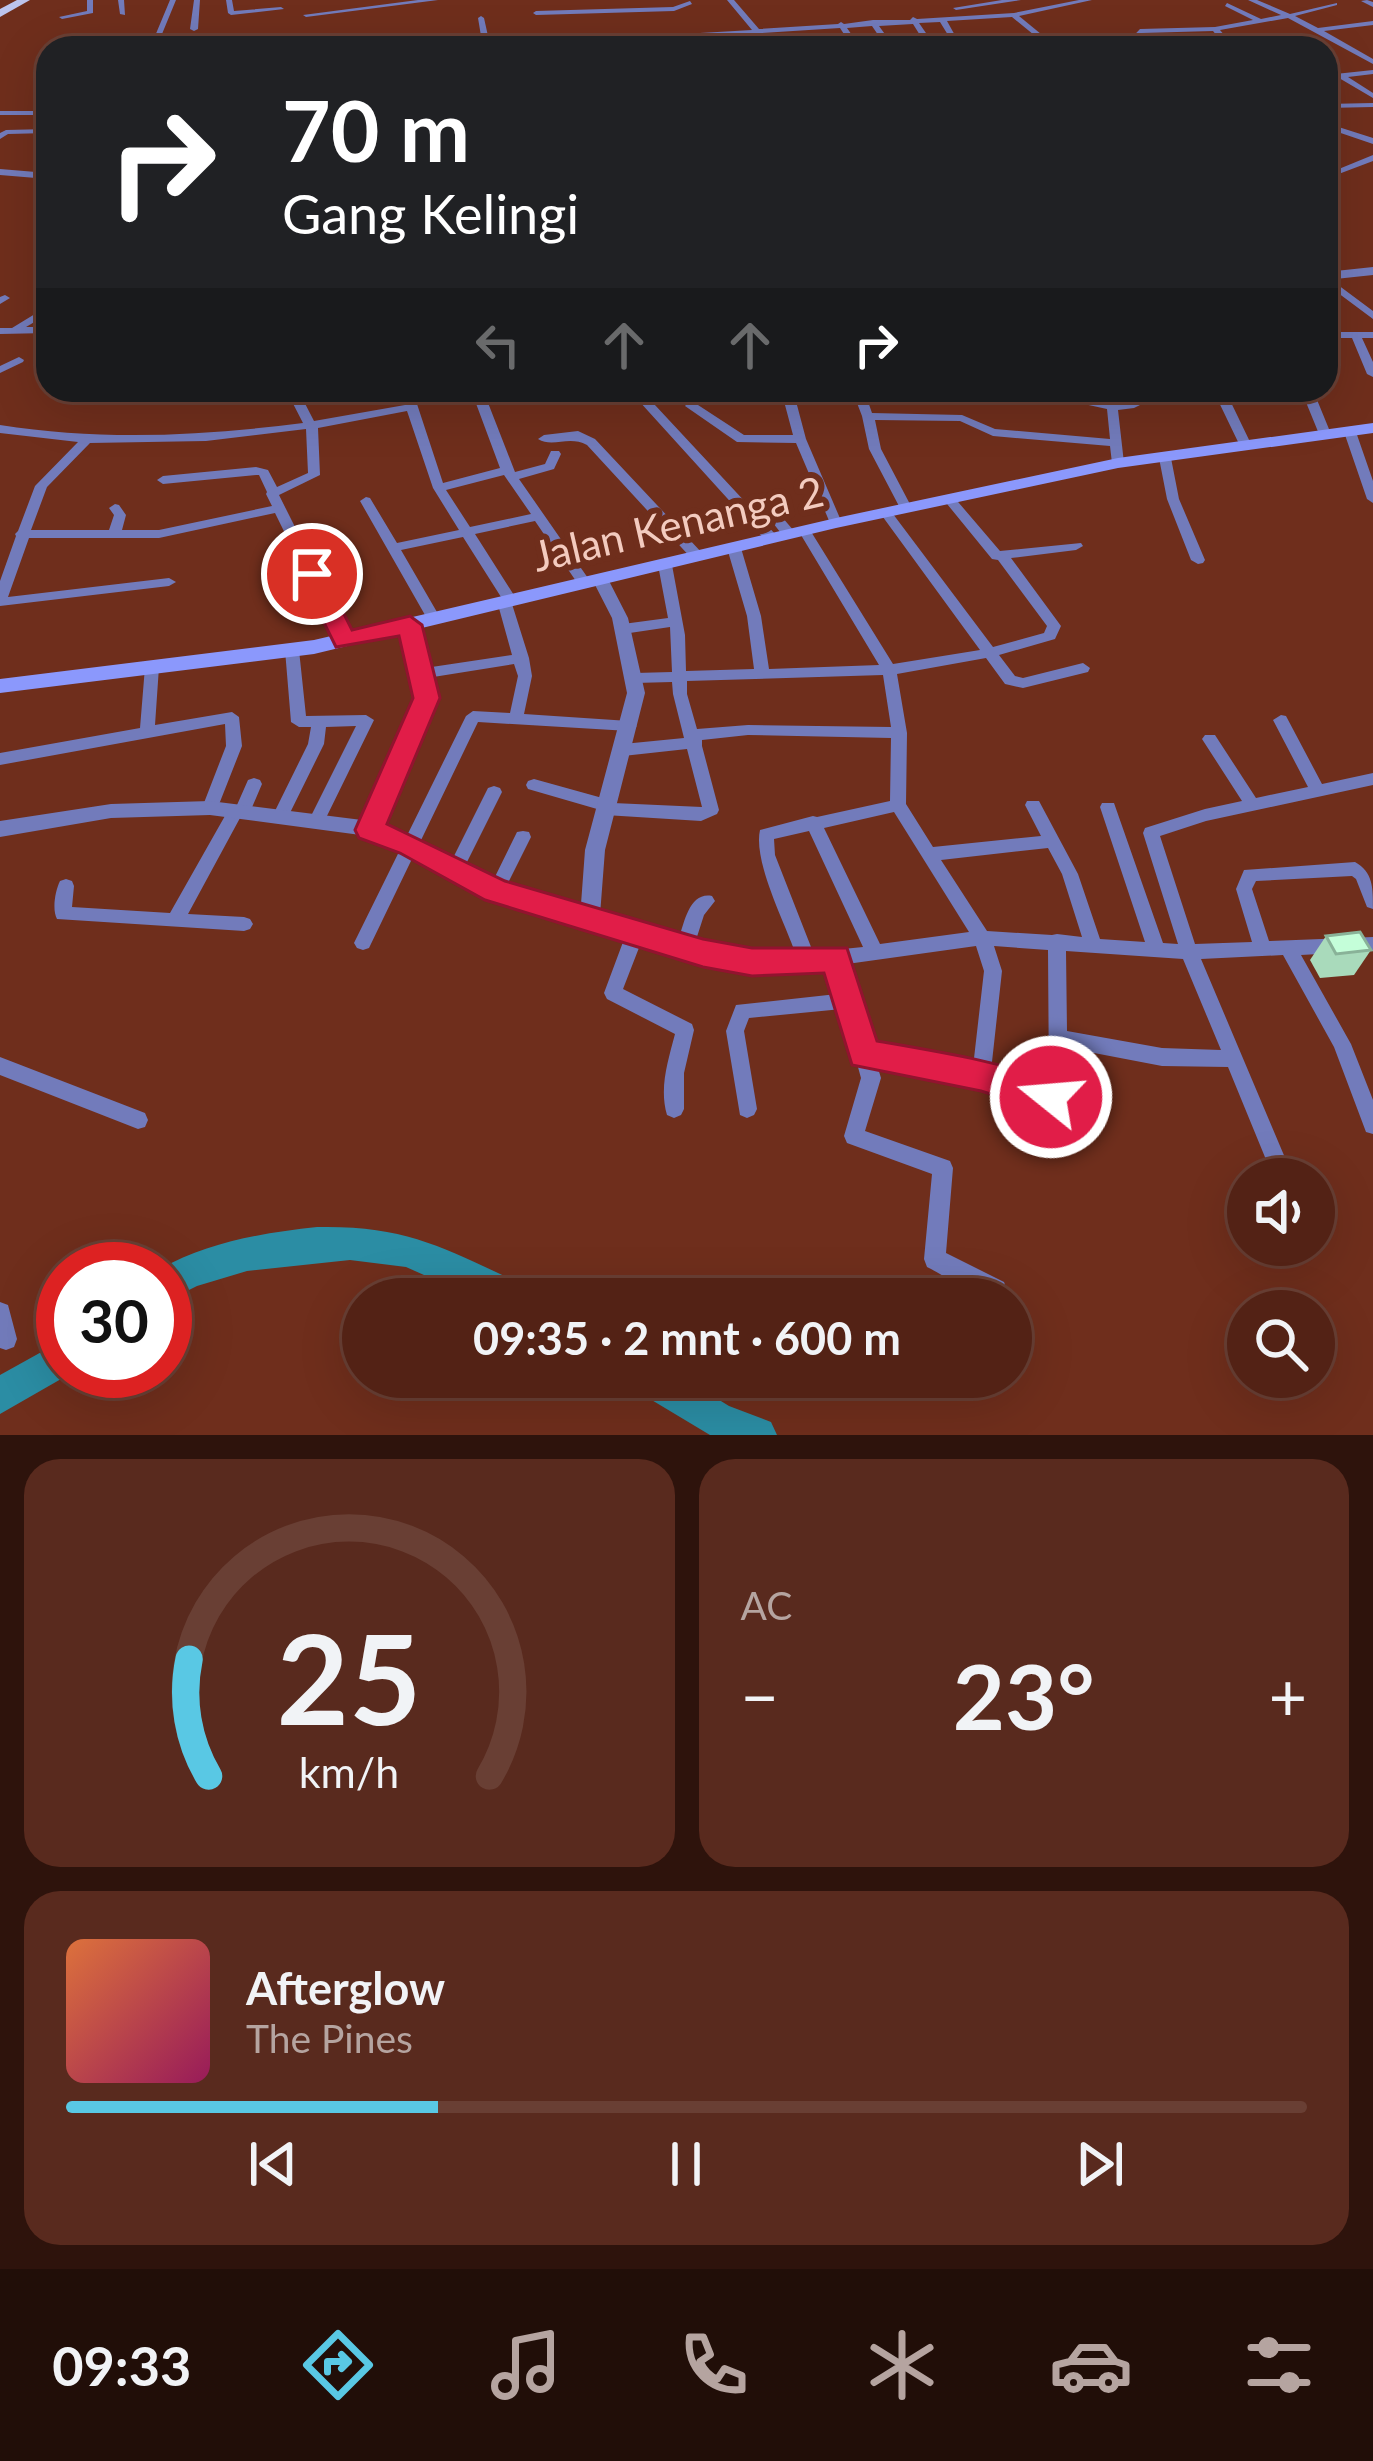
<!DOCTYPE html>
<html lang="id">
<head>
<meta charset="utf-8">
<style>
	:root { --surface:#532215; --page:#592a1e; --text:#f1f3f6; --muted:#b5a4a0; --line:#693f34; --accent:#59c8e4 }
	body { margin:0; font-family:Lato,sans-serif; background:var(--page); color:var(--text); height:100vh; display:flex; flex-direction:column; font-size:45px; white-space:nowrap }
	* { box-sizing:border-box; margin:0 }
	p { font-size:39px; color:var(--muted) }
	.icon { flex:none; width:66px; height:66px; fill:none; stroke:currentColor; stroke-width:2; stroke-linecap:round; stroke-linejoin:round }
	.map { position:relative; height:1435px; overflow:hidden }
	.drawer { display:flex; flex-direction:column; gap:24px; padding:24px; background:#2e130c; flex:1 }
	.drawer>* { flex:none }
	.guide { position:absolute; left:36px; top:36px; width:1302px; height:366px; border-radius:36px; box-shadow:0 12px 48px #0002,0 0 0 3px var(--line); background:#202124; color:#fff; overflow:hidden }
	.buttons { position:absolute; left:1227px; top:1158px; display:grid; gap:24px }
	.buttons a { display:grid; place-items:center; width:108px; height:108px; border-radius:50%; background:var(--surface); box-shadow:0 12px 48px #0002,0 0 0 3px var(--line); font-size:60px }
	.speed { position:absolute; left:36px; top:1242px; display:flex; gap:24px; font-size:60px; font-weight:700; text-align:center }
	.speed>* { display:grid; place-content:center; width:156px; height:156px; border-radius:50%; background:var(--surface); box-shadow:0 12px 48px #0002,0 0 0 3px var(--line); line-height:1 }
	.speed .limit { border:18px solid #d22; background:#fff; color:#111 }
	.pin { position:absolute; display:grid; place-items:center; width:102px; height:102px; color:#fff; margin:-51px; border:6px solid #fff; border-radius:50%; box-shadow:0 3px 12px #0007 }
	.me { position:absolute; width:132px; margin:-66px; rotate:287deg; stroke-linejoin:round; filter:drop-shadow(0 0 9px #0008) }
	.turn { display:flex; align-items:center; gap:42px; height:252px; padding:0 48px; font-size:54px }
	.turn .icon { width:156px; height:156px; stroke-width:2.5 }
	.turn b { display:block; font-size:84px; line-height:102px }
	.lanes { display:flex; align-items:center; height:114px; padding:0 48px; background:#0003; justify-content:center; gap:60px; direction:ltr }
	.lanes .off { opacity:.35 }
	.big { font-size:90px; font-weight:700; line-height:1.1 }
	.drawer .widget { flex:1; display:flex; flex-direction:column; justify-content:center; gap:18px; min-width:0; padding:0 42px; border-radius:36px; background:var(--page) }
	.drawer .dial { align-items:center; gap:0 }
	.dial svg { height:312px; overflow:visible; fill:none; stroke:var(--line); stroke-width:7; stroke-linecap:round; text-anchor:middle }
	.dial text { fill:var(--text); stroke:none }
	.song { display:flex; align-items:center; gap:36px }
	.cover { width:144px; height:144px; border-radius:18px; background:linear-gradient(135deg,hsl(20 70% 55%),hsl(330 70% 35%)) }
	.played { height:12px; border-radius:6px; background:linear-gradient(90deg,var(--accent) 30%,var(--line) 30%) }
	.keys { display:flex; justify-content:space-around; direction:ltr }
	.heat { display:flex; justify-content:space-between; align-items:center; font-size:66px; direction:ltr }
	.drawer .tiles { flex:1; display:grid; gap:24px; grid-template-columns:1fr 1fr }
	.widget:last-child { grid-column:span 2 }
	.trip { position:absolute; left:342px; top:1278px; width:690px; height:120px; border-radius:60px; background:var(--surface); box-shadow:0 12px 48px #0002,0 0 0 3px var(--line); font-weight:700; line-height:120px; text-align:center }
	.tab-bar { display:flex; height:192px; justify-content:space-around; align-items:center; background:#210e08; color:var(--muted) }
	.tab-bar .icon { width:84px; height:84px }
	.tab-bar .current { color:var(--accent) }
	.tab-bar b { font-size:54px; color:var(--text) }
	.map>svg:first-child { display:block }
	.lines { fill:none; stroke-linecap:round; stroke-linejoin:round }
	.river { fill:#2b8da4; fill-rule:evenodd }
	.minor { fill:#727bbb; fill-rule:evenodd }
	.tertiary { fill:#727bbb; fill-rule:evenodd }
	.secondary { fill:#8b98fc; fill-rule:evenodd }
	.trunk { fill:#bcc4ed; fill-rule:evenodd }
	.wall { fill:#a9dabb }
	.building { fill:#c4fed9; stroke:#89b298; stroke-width:3 }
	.route { fill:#e11d48; stroke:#92132f; stroke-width:3 }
	.labels { text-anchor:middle; stroke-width:12; stroke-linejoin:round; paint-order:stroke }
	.street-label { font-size:42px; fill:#f3cbbf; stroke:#6f2e1c }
</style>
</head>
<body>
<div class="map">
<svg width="1373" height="1435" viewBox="0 0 1373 1435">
	<rect width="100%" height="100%" fill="#6f2e1c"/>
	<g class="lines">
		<path class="river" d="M317 1227C410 1225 447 1250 528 1287L533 1299H478L406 1267 350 1260 247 1271 197 1286 165 1302V1269H160C208 1242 262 1233 317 1227Z
			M63 1340V1371H75L0 1414V1375Z
			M630 1377H682L729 1406 771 1422 777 1435H710L635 1390Z"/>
		<path class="minor" d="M87 0H93V13L62 19 59 17 87 11Z
			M118 0H124L125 15 120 14Z
			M170 0H176L162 34 155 36Z
			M194 0H200L198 29 194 31 190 29Z
			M226 0H232L234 11 281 7 284 9 231 15 228 13Z
			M418 0H438L306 17 303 15Z
			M727 0H734L759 29 838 24 841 22 844 24 873 20H910L913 17 917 19 1014 13 1079 0H1092L1019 16 1058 48H1050L1012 17 947 21 962 48H956L940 22 919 23 935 46 932 48H928L913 24 879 26 895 48H887L872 26 847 28 861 48H853L840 28 700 37 340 43 331 48H321L339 39 481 36 478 18 481 16 484 18 488 36 700 33 752 30Z
			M1002 0H1021L956 10 953 8Z
			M1248 0H1257L1290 14 1337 3V5L1295 16 1318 28 1373 21V25L1324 31 1373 59V64L1288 18 1220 30 1235 48H1227L1213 31 1142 33 1130 48H1122L1140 29 1215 27 1253 20 1225 6 1227 3 1261 19 1281 15Z
			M1367 0 1373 2V7L1361 1Z
			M690 1 692 4 674 11 536 15 533 13 536 11 673 7Z
			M1164 45H1170L1171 48H1163Z
			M1373 70V74L1348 77 1373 93V98L1339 78 1326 79V75Z
			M45 94H48V98L41 96Z
			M1373 103V107L1326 108V104Z
			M0 111H48V115H0Z
			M1326 123 1373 138V144L1326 128Z
			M48 129V133L8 134 0 139V133L6 130Z
			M1373 155V161L1336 175 1329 173Z
			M1326 276 1373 311V319L1326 284Z
			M5 295 10 298 0 304V297Z
			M48 306V314L26 327H48V333L0 334V328H12Z
			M1326 332H1373V338H1362L1373 362V377L1367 374 1352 338H1326Z
			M19 357 24 360 23 362 0 373V366Z
			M286 390H298L314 421 405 405 400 390H412L414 398 442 390H460L417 404 443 483 500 468 471 390H483L515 472 545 464 551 451H559L561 454 554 469 519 479 590 581 592 584 590 587H580L535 521 475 534 517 600 512 604 529 658 532 676 524 714 629 721 637 726 629 731 478 722 369 948 363 950 357 948 354 943 466 716 473 711 510 713 518 676 514 664 427 678 433 710 376 833H364L362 829 419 710 402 625 404 622 409 620 416 625 425 668 512 655 497 601 501 597 463 537 401 550 441 619 434 624 429 622 360 501 366 497 370 498 397 543 459 530 433 488 407 411 318 428 320 475 279 495 352 641 350 644H340L338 641 275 513 159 538H29L8 597 169 578 176 582 169 586 0 606V581L16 536 15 534 18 531 35 486 78 442 0 433V425C102 441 201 436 303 423ZM306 429 308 473 277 487 268 470 256 467 163 476 157 480 163 484 256 475H259L267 492 266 494 272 506 159 530H122L126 515 119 505 115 504 109 508 114 515 109 530H31L47 487 90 443 206 441ZM504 475 531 514 470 527 446 490Z
			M521 390H540L516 398 510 395Z
			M629 390H641L776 535 777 538 776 541H766Z
			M736 390H776L770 393 702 400 698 405 744 435H793L781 390H793L806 439 842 523 841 526H831L830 523 796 443 737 442 685 406 695 395Z
			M852 390H864L872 413 962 415 995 429 1110 439 1107 409 1033 393 1027 390C1061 390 1094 405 1128 402L1126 390H1138L1140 405 1134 408 1118 410 1124 463 1118 467 1112 463 1110 446 993 436 960 421 875 420 881 449 912 508 906 512 900 508 869 449 862 416Z
			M1213 390H1225L1252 446 1250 449 1246 450 1240 446Z
			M1301 390H1313L1331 434 1329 436H1321L1319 434Z
			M1350 428 1356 432 1373 481V503L1367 499 1344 432Z
			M578 431 595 439 703 554 705 557 703 560H693L587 445C569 435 553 448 538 439L544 435Z
			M1165 454 1171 458 1179 499 1205 560 1203 563 1198 564 1191 560 1167 499 1159 458Z
			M949 495 953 496 1000 551 1081 543 1083 546 1076 550 1011 558 1061 626 1055 639 999 655 1015 676 1023 678 1083 663 1090 668 1088 672 1023 688 1005 684 986 658 897 674 907 733 906 804 933 847 1041 836 1025 805 1027 801H1039L1078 874 1100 939 1145 942 1100 807 1102 803H1114L1163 943 1178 944 1143 833 1145 828 1205 809 1242 801 1202 739 1205 735H1215L1256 798 1308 787 1273 720 1281 715 1286 716 1322 784 1373 773V785L1206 821 1160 836 1195 944 1252 942 1236 889 1244 870 1355 862C1373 872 1373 887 1373 909L1367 907 1356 879 1352 876 1256 881 1252 889 1269 941 1373 937V951L1301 955 1351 1044 1373 1100V1134L1366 1132 1334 1047 1283 955 1201 959 1294 1179H1274L1228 1067 1162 1066 1068 1048 1069 1096 1090 1105 1093 1111 1090 1117 1083 1120 1013 1093 877 1065 881 1078 865 1131 950 1161 953 1168 946 1253 1004 1282 1007 1290 1004 1298C979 1301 949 1278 927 1267L924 1259 932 1174 847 1143 844 1136 861 1078 842 1009 749 1018 744 1031 757 1109 754 1115 747 1118 740 1115 726 1031 736 1005 837 994 829 966 751 970 703 961 642 940 623 989 692 1024 694 1030 684 1073V1109L681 1115 674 1118 667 1115C659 1088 668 1061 675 1034L607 999 604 993 626 934 584 920 581 915 584 910 590 908 679 938C685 920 690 892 712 896L715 901 704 915 695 943 751 954 795 952C784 921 753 861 760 830L813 816 817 817 890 801 891 738 748 735 702 740V746L719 810 717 814 701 821 605 815 599 813 597 809 528 789 526 785 528 781 534 779 606 799 613 803 702 807 687 749 623 756 618 754 615 750 618 746 623 744 684 738 673 694 672 682 635 683 628 678 635 673 672 672 670 627 623 634 616 629 623 624 668 618 658 565 660 562 665 561 672 565 685 635 686 671 754 669 747 616 727 548 734 544 741 548 761 616 769 669 879 665 798 530 804 526 810 530 893 664 980 650 880 513 886 509 890 510 993 647 1044 633 1047 626 998 560 992 559 943 499ZM883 675 891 727 748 725 697 729 687 694V681ZM894 812 969 932 880 944 824 828ZM809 831 863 947 813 952 775 855 774 839ZM1048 848 1062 874 1082 937 1057 934 1052 935 987 931 941 860ZM976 946 984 971 973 1067 871 1047 847 964ZM994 946 1048 950 1049 1089 1013 1075 991 1071 1002 971ZM1066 951 1183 959 1221 1050 1162 1048 1067 1031Z
			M766 502 770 503 794 531 795 534 794 537H784L762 509V503Z
			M292 645 299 650 306 716 366 715 374 720 324 822 322 826H310L308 822 356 726 326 727 324 744 286 821H274L272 817 308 744 311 727H299L291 722 285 650Z
			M152 662 159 667 155 725 232 712 239 717 242 746 216 812H204L202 808 226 746 225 724 0 765V753L140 728 145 667Z
			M254 778 260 780 262 784 250 812 248 816 240 818 188 914 244 917 250 919 253 924 250 929 244 931 57 919C52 910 55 891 60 881L66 879 72 881 74 886 72 907 170 913 230 807 237 805 248 780Z
			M494 786 500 788 502 792 464 868 462 873 456 875 450 873 448 868 488 788Z
			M523 831 529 832 531 837 504 891 502 896 496 898 490 896 488 891 517 832Z
			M0 1057 145 1113 148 1120 145 1127 138 1129 0 1075Z
			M0 1302 8 1305 17 1339 14 1347 6 1350 0 1348Z"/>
		<path class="tertiary" d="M0 169 48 173V179L0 175Z
			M1373 267V275L1326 280V272Z
			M601 576 607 577 628 618 645 693 605 850 600 915 597 921 590 924 489 897 403 850 368 836 210 815 111 818 0 837V821L111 804 210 801 370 821 417 838 501 884 581 904 585 850 627 693 612 618 593 581Z"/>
		<path class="secondary" d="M1373 423V433L1118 468 836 528 314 654 0 693V679L314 640 836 518 1118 458Z"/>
		<path class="trunk" d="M17 0H30L0 17V9Z"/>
	</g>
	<path class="wall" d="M1326 936 1371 950 1354 975 1320 978 1310 960Z"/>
	<path class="building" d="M1360 932 1371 950 1336 954 1326 936Z"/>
	<path class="route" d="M312 566 324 574 352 630 410 616 422 625 440 698 387 824 505 881 703 939 752 948H847L877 1041C940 1052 1004 1062 1064 1085L1069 1097 1064 1108 1051 1113 981 1091 852 1065 824 973 752 976 703 967 485 900 400 853 359 838 355 830 413 698 399 636 336 647 300 574Z"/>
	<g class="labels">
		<g class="street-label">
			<text transform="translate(678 524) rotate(-13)" y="15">Jalan Kenanga 2</text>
		</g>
	</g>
</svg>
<div class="buttons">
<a><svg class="icon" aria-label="sound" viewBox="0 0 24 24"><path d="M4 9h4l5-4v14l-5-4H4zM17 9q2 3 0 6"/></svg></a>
<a><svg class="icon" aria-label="search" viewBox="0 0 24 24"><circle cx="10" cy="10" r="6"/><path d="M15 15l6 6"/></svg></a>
</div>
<div class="speed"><div class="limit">30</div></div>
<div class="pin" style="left:312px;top:574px;background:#d93025"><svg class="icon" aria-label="arrive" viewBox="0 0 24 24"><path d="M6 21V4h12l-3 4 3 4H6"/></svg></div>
<svg class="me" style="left:1051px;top:1097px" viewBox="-20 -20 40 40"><circle r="17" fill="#e11d48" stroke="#fff" stroke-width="3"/><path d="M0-11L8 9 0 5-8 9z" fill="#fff"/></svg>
<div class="trip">09:35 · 2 mnt · 600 m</div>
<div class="guide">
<div class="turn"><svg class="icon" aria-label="right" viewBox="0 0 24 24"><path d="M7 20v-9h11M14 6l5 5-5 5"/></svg><div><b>70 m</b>Gang Kelingi</div></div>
<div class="lanes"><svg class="icon off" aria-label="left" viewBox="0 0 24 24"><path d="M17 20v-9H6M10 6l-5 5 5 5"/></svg><svg class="icon off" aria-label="ahead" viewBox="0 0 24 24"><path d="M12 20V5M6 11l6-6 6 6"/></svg><svg class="icon off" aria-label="ahead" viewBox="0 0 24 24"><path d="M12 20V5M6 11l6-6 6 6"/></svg><svg class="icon" aria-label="right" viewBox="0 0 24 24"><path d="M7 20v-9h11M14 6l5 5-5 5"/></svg></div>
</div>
</div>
<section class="drawer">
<div class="tiles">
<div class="widget dial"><svg viewBox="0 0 100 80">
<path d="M14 69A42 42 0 1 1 86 69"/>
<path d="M14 69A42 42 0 0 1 9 39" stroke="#59c8e4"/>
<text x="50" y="56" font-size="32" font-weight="700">25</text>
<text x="50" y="72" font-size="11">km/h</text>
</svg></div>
<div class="widget"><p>AC</p>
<div class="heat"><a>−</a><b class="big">23°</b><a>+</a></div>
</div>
<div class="widget">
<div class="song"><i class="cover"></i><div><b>Afterglow</b><p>The Pines</p></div></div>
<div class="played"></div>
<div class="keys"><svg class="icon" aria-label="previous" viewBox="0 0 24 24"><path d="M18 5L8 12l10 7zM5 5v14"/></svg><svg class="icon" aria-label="pause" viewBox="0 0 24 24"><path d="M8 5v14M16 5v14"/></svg><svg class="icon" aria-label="next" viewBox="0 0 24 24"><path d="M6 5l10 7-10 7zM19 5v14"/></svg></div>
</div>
</div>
</section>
<nav class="tab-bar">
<b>09:33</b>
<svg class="icon current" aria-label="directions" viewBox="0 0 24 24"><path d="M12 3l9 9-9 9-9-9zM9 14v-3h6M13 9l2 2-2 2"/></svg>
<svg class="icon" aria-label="music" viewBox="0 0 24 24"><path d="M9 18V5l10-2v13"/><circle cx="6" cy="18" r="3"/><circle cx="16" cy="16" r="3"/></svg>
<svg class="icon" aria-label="phone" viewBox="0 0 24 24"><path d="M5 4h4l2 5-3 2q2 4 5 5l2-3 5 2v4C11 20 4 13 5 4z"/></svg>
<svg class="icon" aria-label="climate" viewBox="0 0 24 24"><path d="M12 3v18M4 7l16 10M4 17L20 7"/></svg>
<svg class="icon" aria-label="car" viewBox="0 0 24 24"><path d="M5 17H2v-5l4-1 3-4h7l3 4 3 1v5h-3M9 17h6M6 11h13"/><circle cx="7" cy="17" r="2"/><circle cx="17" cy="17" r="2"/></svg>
<svg class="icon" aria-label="filters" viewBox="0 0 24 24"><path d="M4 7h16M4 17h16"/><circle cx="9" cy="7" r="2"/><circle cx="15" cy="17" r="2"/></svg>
</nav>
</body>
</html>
